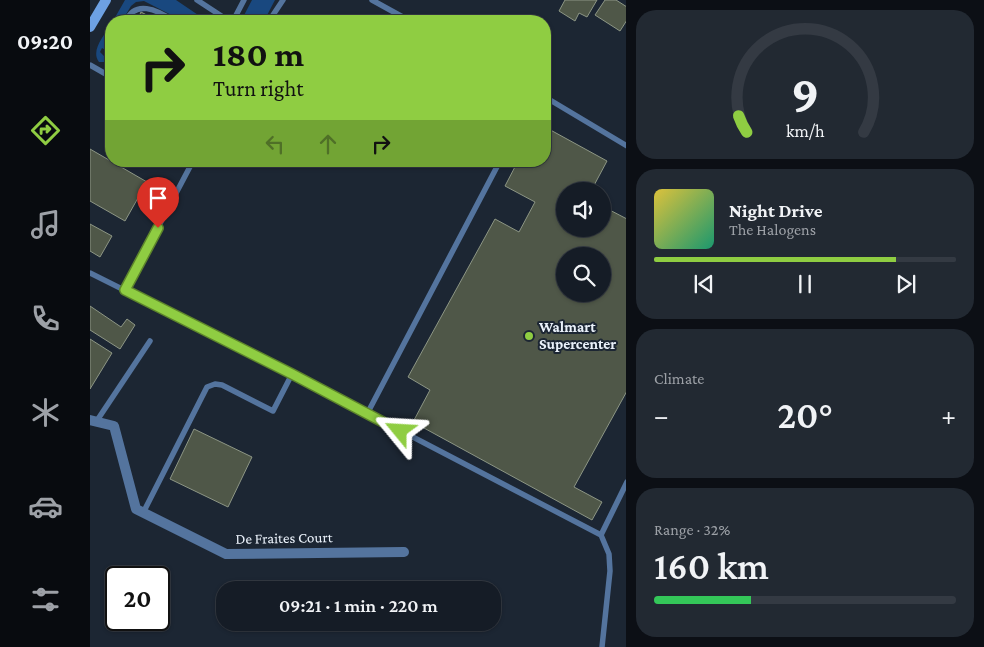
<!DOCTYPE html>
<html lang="en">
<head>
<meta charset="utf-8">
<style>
	:root { --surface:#151c26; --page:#222932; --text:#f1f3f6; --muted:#9da1a7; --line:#343a43; --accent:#8fcd42 }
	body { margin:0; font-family:"Crimson Pro",serif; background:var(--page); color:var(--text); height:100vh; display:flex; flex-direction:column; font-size:19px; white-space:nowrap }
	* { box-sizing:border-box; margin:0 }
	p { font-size:16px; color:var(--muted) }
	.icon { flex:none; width:28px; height:28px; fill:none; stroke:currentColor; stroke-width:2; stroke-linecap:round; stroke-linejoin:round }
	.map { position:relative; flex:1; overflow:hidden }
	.details { display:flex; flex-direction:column; gap:10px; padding:10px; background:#0c0f15; width:358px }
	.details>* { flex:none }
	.hud { position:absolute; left:15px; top:15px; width:446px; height:152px; border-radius:20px; box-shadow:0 1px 4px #0004,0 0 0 1px var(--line); background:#8fcd42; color:#111; overflow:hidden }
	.controls { position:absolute; left:466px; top:182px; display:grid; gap:10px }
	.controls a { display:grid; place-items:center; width:55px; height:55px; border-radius:50%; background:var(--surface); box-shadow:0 1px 4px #0004,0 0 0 1px var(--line); font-size:25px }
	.speed { position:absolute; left:15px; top:566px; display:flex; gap:10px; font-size:25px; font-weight:700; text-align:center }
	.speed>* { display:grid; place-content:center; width:65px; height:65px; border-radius:50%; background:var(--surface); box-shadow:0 1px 4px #0004,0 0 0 1px var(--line); line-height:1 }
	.speed .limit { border:2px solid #111; border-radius:8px; background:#fff; color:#111 }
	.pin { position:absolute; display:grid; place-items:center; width:42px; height:42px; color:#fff; margin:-51px -21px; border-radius:50% 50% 50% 0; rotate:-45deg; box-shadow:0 0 5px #0007 }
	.pin .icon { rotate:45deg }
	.me { position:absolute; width:55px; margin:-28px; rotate:297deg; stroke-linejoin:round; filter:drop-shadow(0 0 4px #0008) }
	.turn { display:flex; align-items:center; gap:18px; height:105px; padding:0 25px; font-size:22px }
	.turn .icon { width:65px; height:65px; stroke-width:2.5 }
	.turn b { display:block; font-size:35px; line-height:42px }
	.lanes { display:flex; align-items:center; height:48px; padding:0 25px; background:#0003; justify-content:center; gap:25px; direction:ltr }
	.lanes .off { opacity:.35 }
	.big { font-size:38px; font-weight:600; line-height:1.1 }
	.details .card { flex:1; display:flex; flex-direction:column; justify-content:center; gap:8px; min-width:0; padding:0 18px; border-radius:20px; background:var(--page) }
	.details .dial { align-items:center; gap:0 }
	.dial svg { height:130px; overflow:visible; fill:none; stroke:var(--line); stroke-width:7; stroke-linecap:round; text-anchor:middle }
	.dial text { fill:var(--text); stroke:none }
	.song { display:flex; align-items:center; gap:15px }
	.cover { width:60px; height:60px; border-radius:8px; background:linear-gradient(135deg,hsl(50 70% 55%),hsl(160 70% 35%)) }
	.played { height:5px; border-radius:2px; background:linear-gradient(90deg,var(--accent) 80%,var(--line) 80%) }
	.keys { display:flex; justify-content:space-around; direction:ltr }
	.heat { display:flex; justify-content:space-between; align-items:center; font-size:28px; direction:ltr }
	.charge { height:8px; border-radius:4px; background:linear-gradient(90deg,#34c759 32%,var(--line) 0) }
	.trip { position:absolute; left:126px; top:581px; width:285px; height:50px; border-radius:20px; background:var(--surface); box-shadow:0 1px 4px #0004,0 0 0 1px var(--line); font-weight:600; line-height:50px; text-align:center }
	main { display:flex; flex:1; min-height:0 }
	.dock { display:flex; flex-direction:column; width:90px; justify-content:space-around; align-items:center; background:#080b0f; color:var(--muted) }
	.dock .icon { width:35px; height:35px }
	.dock .active { color:var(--accent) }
	.dock b { font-size:22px; color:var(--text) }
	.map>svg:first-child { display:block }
	.green { fill:#19487f }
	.building { fill:#4f5748; stroke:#8d9685; fill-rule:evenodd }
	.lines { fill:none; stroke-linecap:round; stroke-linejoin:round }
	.service { stroke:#54749e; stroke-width:5.5 }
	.minor { stroke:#54749e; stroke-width:10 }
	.secondary { stroke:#6da1e3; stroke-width:10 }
	.route-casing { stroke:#5d852b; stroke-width:12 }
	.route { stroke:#8fcd42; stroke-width:9 }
	.poi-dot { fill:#8fcd42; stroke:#1c2633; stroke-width:2 }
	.labels { text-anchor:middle; stroke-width:4; stroke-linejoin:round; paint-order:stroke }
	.poi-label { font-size:15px; font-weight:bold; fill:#eaf1fa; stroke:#1c2633; text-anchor:start }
	.street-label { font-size:15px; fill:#eaf1fa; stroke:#1c2633 }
</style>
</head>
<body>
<main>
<nav class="dock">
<b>09:20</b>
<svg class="icon active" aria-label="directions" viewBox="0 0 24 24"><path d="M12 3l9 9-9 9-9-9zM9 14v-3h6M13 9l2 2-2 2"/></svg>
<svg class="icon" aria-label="music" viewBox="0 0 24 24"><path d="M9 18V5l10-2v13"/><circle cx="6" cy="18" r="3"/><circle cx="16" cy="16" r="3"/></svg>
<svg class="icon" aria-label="phone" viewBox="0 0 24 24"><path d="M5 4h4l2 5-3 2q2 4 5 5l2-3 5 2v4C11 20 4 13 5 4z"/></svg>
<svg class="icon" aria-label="climate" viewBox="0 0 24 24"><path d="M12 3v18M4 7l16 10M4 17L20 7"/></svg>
<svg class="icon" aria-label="car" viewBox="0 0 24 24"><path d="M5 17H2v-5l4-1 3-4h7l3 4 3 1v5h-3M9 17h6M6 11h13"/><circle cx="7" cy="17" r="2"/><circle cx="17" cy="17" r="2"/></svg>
<svg class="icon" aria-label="filters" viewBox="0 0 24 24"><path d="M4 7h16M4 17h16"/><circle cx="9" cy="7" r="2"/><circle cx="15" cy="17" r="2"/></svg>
</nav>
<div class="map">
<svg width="537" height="647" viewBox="0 0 537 647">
	<rect width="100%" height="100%" fill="#1c2633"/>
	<path class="green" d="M35 0H86L117 21H93L54 1 46 2 41 6 32 21H23Z
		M162 0H185L174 21H151Z
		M21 24V51L19 52 12 48 10 52 17 59 14 62H9C0 50 15 35 21 24Z"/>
	<path class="building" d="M475 0H507L497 17 489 13 485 21 469 11Z
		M515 0H526L537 7V20L530 31 505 15Z
		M51 12 68 21H47Z
		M455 127 517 161 501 191H475V229H512V206L537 219V391L484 487 512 502 502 520 323 422 340 390 318 377 405 219 429 232 445 202 415 186 428 161H455ZM475 256H512V294H475Z
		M0 149 57 182 35 221 0 201Z
		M0 224 22 236 10 257 0 251Z
		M0 306 31 327 37 319 45 325 30 349 0 330Z
		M0 339 22 353 0 389Z
		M104 429 162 457 138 507 80 479Z"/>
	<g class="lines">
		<path class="service" d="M107 0 139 21
			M282 0 320 21
			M36 21C45 0 66 9 84 21
			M143 21 154 0
			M179 21 193 0
			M0 65 21 77
			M455 97 537 146
			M0 273 202 374 511 535 537 482
			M35 290 103 161
			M277 414 410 161
			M6 422 60 341
			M53 513 117 387 125 384 132 385 183 411 202 374
			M511 535 519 554 520 571 512 647"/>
		<path class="minor" d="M0 420 24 426 46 509 136 554 314 552"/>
		<path class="secondary" d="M0 27 16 0"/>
	</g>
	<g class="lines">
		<g class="route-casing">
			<path id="route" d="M68 228 35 290 202 374 310 431"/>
		</g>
		<use href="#route" class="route"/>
	</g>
	<circle class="poi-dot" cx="439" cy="336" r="5"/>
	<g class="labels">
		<g class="poi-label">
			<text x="449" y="332">Walmart<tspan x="449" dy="17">Supercenter</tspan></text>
		</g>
		<g class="street-label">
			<text transform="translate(194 538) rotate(-1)" y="5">De Fraites Court</text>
		</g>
	</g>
</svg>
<div class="controls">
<a><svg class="icon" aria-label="sound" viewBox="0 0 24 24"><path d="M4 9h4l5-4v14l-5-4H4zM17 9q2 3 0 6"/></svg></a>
<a><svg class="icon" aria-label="search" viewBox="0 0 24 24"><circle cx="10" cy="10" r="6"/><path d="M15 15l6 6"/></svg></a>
</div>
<div class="speed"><div class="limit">20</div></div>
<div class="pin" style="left:68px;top:228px;background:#d93025"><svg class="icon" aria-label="arrive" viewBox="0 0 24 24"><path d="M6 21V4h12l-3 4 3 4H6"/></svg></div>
<svg class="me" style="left:310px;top:431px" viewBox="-20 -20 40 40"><path d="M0-17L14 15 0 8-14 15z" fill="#8fcd42" stroke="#fff" stroke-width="4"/></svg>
<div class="trip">09:21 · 1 min · 220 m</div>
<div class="hud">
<div class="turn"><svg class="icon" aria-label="right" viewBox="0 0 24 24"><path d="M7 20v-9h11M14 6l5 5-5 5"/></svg><div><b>180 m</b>Turn right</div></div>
<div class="lanes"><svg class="icon off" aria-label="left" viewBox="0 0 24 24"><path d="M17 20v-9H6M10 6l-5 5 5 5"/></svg><svg class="icon off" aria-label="ahead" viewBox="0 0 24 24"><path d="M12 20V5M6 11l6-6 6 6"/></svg><svg class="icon" aria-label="right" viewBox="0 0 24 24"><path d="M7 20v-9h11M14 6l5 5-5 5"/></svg></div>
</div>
</div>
<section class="details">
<div class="card dial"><svg viewBox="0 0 100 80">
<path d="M14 69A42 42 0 1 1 86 69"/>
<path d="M14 69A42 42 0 0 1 9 59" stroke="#8fcd42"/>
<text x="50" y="56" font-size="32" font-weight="700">9</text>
<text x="50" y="72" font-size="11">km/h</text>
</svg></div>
<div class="card">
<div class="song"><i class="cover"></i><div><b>Night Drive</b><p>The Halogens</p></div></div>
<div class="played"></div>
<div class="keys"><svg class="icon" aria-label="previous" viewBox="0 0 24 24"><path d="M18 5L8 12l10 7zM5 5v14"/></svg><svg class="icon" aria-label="pause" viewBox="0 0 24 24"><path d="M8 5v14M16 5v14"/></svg><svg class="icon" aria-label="next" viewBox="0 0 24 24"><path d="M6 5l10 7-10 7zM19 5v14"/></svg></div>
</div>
<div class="card"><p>Climate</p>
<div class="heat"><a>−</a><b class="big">20°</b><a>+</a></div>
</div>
<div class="card"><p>Range · 32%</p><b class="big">160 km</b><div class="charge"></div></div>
</section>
</main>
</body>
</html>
